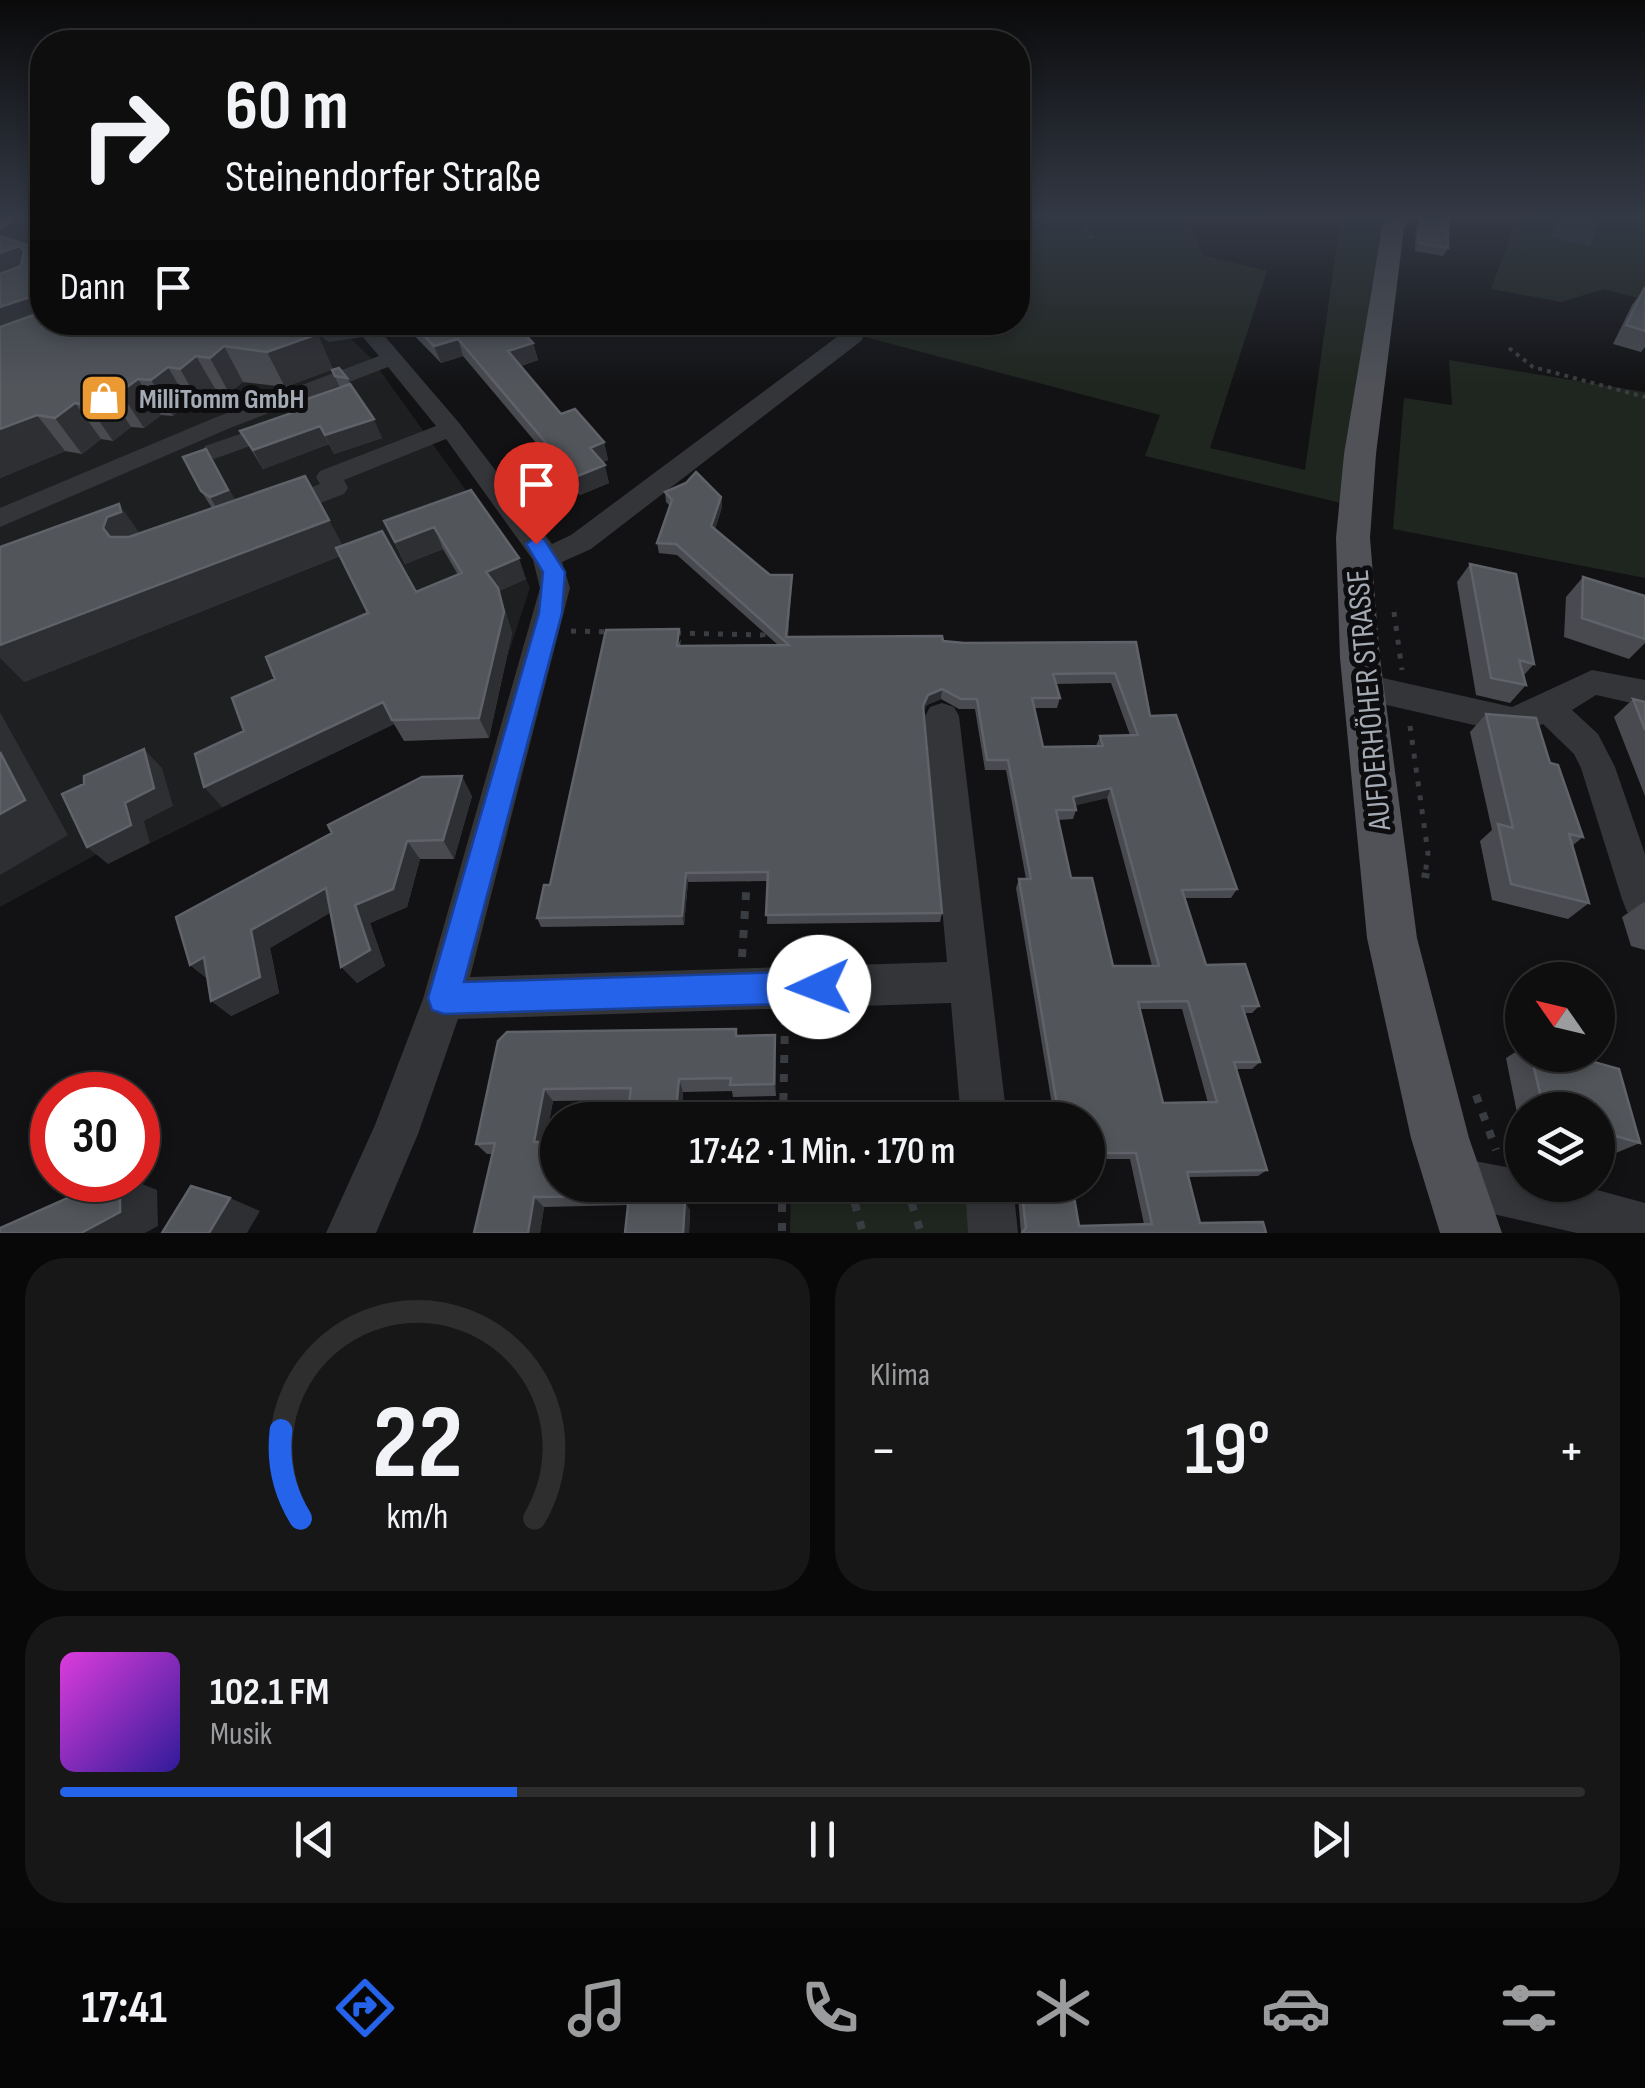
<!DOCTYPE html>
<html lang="de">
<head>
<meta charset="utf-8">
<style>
	:root { --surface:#0e0e0f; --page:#171718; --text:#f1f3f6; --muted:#9b9c9e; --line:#2e2e2f; --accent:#2563eb }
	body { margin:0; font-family:"Sofia Sans Condensed",sans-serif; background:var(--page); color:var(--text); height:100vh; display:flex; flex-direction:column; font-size:38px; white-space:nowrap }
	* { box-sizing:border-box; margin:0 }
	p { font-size:32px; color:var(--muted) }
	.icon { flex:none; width:55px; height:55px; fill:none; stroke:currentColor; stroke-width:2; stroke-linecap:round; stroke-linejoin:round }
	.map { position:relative; height:1233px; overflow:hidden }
	.panel { display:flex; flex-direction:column; gap:25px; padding:25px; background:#080808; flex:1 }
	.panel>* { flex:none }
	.top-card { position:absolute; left:30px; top:30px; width:1000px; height:305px; border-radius:40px; box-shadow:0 5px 15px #0003,0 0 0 2px var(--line); background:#0e0e0f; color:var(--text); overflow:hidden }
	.needle { width:65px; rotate:304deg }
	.controls { position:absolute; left:1505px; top:962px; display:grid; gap:20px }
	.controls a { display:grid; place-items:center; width:110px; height:110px; border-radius:50%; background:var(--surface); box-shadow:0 5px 15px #0003,0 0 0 2px var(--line); font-size:50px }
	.speed { position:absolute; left:30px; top:1072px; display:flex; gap:20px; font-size:50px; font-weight:700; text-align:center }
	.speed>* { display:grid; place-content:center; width:130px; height:130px; border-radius:50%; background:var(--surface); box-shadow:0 5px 15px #0003,0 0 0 2px var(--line); line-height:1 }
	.speed .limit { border:15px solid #d22; background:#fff; color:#111 }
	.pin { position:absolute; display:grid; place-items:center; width:85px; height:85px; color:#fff; margin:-102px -42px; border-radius:50% 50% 50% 0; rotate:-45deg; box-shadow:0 0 10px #0007 }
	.pin .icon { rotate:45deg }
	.me { position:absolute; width:110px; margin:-55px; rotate:268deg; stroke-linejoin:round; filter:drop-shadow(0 0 8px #0008) }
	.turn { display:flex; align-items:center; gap:35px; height:210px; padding:0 30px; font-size:45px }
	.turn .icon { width:130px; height:130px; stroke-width:2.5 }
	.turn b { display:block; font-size:70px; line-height:85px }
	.then { display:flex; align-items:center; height:95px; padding:0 30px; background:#0003; gap:20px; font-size:38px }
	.big { font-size:75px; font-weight:600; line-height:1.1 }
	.panel .tile { flex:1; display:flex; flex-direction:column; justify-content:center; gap:15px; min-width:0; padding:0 35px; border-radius:40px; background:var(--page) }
	.panel .dial { align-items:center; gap:0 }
	.dial svg { height:260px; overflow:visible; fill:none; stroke:var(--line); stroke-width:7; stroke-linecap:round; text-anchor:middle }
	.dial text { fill:var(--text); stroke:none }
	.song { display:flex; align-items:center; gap:30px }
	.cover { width:120px; height:120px; border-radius:15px; background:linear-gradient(135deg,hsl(300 70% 55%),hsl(250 70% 35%)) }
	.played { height:10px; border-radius:5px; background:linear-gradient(90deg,var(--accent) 30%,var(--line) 30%) }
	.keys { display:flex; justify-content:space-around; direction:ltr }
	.heat { display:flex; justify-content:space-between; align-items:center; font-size:55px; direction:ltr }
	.panel .tiles { flex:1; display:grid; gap:25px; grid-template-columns:1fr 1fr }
	.tile:last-child { grid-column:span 2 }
	.trip { position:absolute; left:540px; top:1102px; width:565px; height:100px; border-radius:50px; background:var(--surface); box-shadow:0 5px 15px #0003,0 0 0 2px var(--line); font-weight:600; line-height:100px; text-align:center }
	.tab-bar { display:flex; height:160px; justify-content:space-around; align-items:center; background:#060606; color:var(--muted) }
	.tab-bar .icon { width:70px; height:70px }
	.tab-bar .active { color:var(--accent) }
	.tab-bar b { font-size:45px; color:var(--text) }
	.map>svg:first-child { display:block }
	.built { fill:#1e1f21 }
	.green { fill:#1f261f }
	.water { fill:#2c363c }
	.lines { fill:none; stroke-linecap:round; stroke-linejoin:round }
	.path-far2 { stroke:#393c40; stroke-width:4; stroke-dasharray:4 5; stroke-linecap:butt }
	.path-far1 { stroke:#393c40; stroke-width:5; stroke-dasharray:5 9; stroke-linecap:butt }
	.path { stroke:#393c40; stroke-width:8; stroke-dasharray:8 11; stroke-linecap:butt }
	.minor { fill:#333539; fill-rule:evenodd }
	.major { fill:#505258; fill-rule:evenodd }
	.wall { fill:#484a4f; fill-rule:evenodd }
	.shaded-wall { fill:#2e2f33 }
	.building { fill:#52555a; stroke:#5f6268; stroke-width:2.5; fill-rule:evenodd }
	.route { fill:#2563eb; stroke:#184099; stroke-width:2.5 }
	.labels { text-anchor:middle; stroke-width:10; stroke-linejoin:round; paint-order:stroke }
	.far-poi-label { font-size:28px; font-weight:bold; fill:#a4abb4; stroke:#0d0d0f; text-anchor:start }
	.street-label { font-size:32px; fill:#a4abb4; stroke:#0d0d0f }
</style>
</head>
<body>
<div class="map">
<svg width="1645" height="1233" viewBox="0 0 1645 1233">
	<rect width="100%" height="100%" fill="#121214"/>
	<path class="built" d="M0 215H42V322L335 323 371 358 521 567 530 588 503 670 108 864 101 852 0 907Z"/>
	<path class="green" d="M1074 215H1186L1203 255 1267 271 1210 448 1305 470 1341 215H1389L1371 291 1341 503 1145 456 1160 415 861 336 880 323 1018 322V235Z
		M1518 215H1645V300L1604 289 1561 302 1491 289Z
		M1449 360 1645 392V578L1393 529 1404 398 1452 405Z
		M791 1185H975L978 1233H790Z"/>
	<path class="water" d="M1560 215 1599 222 1590 246 1550 237Z"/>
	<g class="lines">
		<path class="path-far2" d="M1018 232 1058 218 1081 223 1092 239
			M1509 348 1533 367 1645 397"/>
		<path class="path-far1" d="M1394 612 1402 670
			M571 631 610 632
			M676 633 763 635 762 652
			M1410 726 1428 853 1425 875"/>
		<path class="path" d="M1425 878 1426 873
			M742 957 747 878
			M1476 1095 1496 1150
			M783 1120 785 1021
			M782 1185V1233
			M861 1185 855 1204 863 1233
			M906 1185 921 1233"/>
		<path class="minor" d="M300 322H324L333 329 351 326 349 322 376 326 460 424 552 544 571 535 845 331H861L864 336 861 341 591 549 562 562 570 588 470 977 947 962 925 716 930 707 942 703 954 707 959 716 1007 1120H961L951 1003 458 1019 418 1134 376 1233H326L375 1125 423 999 540 588 533 560 446 439 344 480 348 488 344 494 289 515H271L267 509 271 503 320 484 316 477 320 471 436 426 388 367 230 428 0 527V508L214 418 379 356 363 337 329 342Z
			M281 420 293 427 290 432 214 459 202 451 205 446Z
			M1592 670 1645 680V706L1596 695 1572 710 1598 734 1615 767 1645 854V916L1641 917 1627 912 1622 899 1581 768 1574 754 1543 724 1513 734 1365 700 1354 696 1349 687 1354 678 1365 674 1512 707Z
			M1453 1157 1522 1170V1185H1579L1645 1203V1233H1577L1453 1205 1436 1198 1429 1181 1436 1164Z
			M965 1185H1013L1018 1233H968Z"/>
		<path class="major" d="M1389 215H1411L1404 228 1376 454 1370 538 1380 658 1417 938 1469 1138 1502 1233H1440L1411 1138 1367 938 1340 658 1336 538 1344 454 1382 228Z"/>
	</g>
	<path class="wall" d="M0 215 42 245 38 249 42 322H309L333 369 285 387 243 382 229 393 217 392 201 405 189 403 173 416 161 415 144 428 131 427 113 441 101 439 82 454 65 451 0 478Z
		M1423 215 1448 248 1443 256 1415 251 1416 228Z
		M1645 287V347L1641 352 1613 344 1632 305Z
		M401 322H513L533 343 538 360 521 366 561 414 604 442 608 460 603 462 609 483 580 495 463 356 441 363Z
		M332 370 347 378 382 438 334 454 329 444 263 469 240 431 292 413 340 388Z
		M206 449 235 500 343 546 416 592 458 575 443 549 405 564 384 521 471 490 526 579 499 591 512 633 489 738 404 741 394 724 222 807 244 731 275 679 368 613 340 556 24 682 140 533 212 508 201 491Z
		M665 492 721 497 722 507 715 529 770 575H792L788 637 964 643 1136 642 1150 716 1237 889 1231 898H1185L1206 965 1259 1006 1252 1013H1245L1260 1062 1252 1069H1237L1267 1170 1258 1176 1188 1177 1200 1223 1266 1233H1021L1017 1185H1072L1079 1226 1144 1224 1130 1159H1088V1120H1008L1013 1105H1052L1016 888 1019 879H1026L1006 770H985L975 709H959L941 699 927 705 923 712 942 913 940 922 767 924 768 881 688 882 684 925 541 927 537 918 550 885 681 639 680 646 778 645 677 555 659 553 657 543 670 506 666 502ZM1111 683 1130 735 1100 736 1096 746 1043 747 1034 708H1057L1060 698 1056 684ZM1107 798 1152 966H1113L1071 878 1058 820 1073 819 1076 810 1075 805ZM1140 1009H1182L1208 1103H1163Z
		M1470 564 1534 664 1523 676 1526 685 1510 703 1476 695 1457 582Z
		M1583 577 1645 596V643L1629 659 1564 637 1566 597Z
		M1633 699 1645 702V796L1614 717Z
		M1486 714 1550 763 1583 837 1572 846 1589 903 1568 919 1492 900 1480 841 1492 830 1470 732Z
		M472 796 454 859H420L407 907 370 923 385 966 357 983 331 912 270 948 279 993 231 1016 208 979 190 965Z
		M1644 902 1645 903V950L1631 946 1622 917Z
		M736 1029 737 1036 776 1049V1096L733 1097 732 1091 683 1092 681 1120H627L630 1100 553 1101 545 1142 558 1185H683L682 1201 690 1210 689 1233H625L628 1205 544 1207 540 1233 492 1154H487L476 1144 498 1041Z
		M1522 1048V1055H1569L1640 1143 1611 1155 1598 1151V1110H1522V1129L1520 1128 1506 1058Z"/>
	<path class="shaded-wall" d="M20 215H39L42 221V245L28 256 24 250 19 246 41 280 0 296V228Z
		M42 293V322L0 351V307Z
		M318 334 333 369 285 387 267 352Z
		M458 339 463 356 441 363 434 346Z
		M533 343 538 360 513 368 508 351Z
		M224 346 243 382 229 393 210 358Z
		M196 356 217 392 201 405 180 369Z
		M168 367 189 403 173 416 151 380Z
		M138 379 161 415 144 428 120 392Z
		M107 390 131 427 113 441 88 405Z
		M75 403 101 439 82 454 55 418Z
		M37 415 65 451 0 478V429Z
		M374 419 382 438 334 454 325 435Z
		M320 426 329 444 263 469 253 450Z
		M604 442 608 460 594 466 590 448Z
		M206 449 218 468 240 510 222 517 210 497Z
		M605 465 609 483 580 495 575 477Z
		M721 497 722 507 713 536 711 526Z
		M119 504 143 538 129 562 103 528 107 517Z
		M329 520 347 553 24 682 0 658V645Z
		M434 527 443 549 405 564 395 542Z
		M519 558 526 579 499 591 512 633 489 738 479 718 486 572Z
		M792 575V585L787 647 786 637Z
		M942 689 941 699 927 705 921 716 923 706 928 695Z
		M383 702 394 724 222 807 204 787Z
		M0 712 68 835 0 875Z
		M144 749 162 768 173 806 144 821 150 843 108 864 87 847 125 803Z
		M462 776 472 796 454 859 443 840Z
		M1111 788 1107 798 1070 807 1073 797Z
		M407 841 420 859 407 907 370 923 385 966 357 983 341 967 355 905Z
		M686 873 688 882 684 925 682 916Z
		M326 888 342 906 270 948 279 993 231 1016 211 1001 251 930Z
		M204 957 211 981 190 965Z
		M775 1035 776 1049V1096L774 1084Z
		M679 1079 683 1092 681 1120H675Z
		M544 1089 553 1101 543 1153 534 1142Z
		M120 1180H132L157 1190 158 1226 145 1233H81Z
		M677 1185H683L681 1210 676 1201Z
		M534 1197 544 1207 540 1233H528Z
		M230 1198 260 1211 247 1233H209Z
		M685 1201 690 1210 689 1233H683Z"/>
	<path class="building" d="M0 215H20L0 228Z
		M1423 215H1448V248L1419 243 1420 219Z
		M0 236 42 250V293L0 307V274L21 266 24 250 19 246 0 253Z
		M1645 287V331L1626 325Z
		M42 312V322H309L318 334 267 352 224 346 210 358 196 356 180 369 168 367 151 380 138 379 120 392 107 390 88 405 75 403 55 418 37 415 0 429V327Z
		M411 322H513L533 343 508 351 561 414 575 409 604 442 590 448 605 465 575 477 458 339 434 346Z
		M339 368 347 378 335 376 332 370Z
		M350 384 374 419 325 435 320 426 253 450 240 431 292 413 304 400Z
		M206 449 228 490 210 497 201 491 183 457Z
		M696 472 721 497 711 526 770 575H792L786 637 942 636 943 641 964 643 1136 642 1150 716 1176 715 1237 889 1182 890 1206 965 1245 964 1259 1006H1242L1260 1062H1234L1267 1170 1187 1172 1200 1223 1263 1222 1266 1233H1022L1026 1228 1021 1185H1072L1079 1226 1152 1224 1136 1153H1088V1120H1011L1013 1105H1057L1019 879H1031L1008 760H987L977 699H961L942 689 928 695 923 706 942 913 766 915 768 872 686 873 682 916 537 918 544 885H550L606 630 679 629 677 646 789 645 676 544 657 543 672 500 665 492 686 483ZM1115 673 1138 735 1100 736 1103 746 1043 747 1032 698H1060L1053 674ZM1111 788 1159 966H1113L1092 878H1071L1056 810H1076L1073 797ZM1188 1001 1217 1102 1163 1103 1138 1002Z
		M305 476 329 520 0 645V547L119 504 121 512 107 517 103 528 110 537H129Z
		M471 490 519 558 486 572 498 588 504 612 479 718 392 720 383 702 204 787 195 754 244 731 232 698 275 679 266 657 368 613 336 548 382 531 416 592 462 573 434 527 395 542 384 521Z
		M1470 564 1516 574 1534 664 1519 660 1526 685 1491 678Z
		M1583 577 1645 596V639L1582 618Z
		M1633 699 1645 702V730Z
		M1486 714 1536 718 1550 763 1558 765 1583 837 1569 834 1589 903 1511 884 1498 824 1513 828Z
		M144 749 154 788 125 803 131 825 87 847 62 794 84 784V776Z
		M0 752 25 800 0 814Z
		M462 776 443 840 407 841 393 889 355 905 370 950 341 967 326 888 251 930 260 977 211 1001 204 957 190 965 176 917 332 833 328 825 422 777Z
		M736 1029V1036L775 1035 774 1084 730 1085 731 1078 679 1079 675 1120H627L631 1088 544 1089 534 1142H558V1185H677L676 1201H685L683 1233H625L629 1196 534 1197 528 1233H474L495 1143 476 1144 498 1041 507 1032Z
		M1531 1055H1569L1619 1069 1640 1143 1598 1131V1110H1544Z
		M108 1180H120V1212L81 1233H0V1228Z
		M191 1186 230 1198 209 1233H162Z"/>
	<linearGradient id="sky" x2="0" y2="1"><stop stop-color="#0a0a0b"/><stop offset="0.56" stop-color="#333945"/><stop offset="1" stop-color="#333945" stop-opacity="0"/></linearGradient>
	<rect width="1645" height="387" fill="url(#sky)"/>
	<path class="route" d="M536 537 544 539 565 572 562 613 464 982 819 971 830 976 835 987 830 998 819 1003 444 1014 432 1010 428 998 539 613 543 572 526 544Z"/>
	<defs>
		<g id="shop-square" transform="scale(2.5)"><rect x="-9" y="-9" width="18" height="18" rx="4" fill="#eb9a33" stroke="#0d0d0f"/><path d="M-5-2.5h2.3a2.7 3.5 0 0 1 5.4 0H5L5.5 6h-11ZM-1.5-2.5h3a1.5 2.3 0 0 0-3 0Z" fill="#fff"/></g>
	</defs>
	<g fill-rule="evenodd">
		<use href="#shop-square" x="104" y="398"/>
	</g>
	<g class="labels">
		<g class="far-poi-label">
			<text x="139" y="408">MilliTomm GmbH</text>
		</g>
		<g class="street-label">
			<text transform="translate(1368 700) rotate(-95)" y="11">AUFDERHÖHER STRASSE</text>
		</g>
	</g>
</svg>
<div class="controls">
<a><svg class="needle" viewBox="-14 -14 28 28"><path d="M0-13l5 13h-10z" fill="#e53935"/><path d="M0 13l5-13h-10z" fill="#9b9c9e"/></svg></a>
<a><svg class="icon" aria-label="layers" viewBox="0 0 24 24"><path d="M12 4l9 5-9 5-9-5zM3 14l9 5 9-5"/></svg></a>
</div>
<div class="speed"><div class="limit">30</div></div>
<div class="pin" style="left:536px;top:544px;background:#d93025"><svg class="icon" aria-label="arrive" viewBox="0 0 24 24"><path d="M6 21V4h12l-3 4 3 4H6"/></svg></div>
<svg class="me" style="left:819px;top:987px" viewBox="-20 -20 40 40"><circle r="19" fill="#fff"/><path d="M0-13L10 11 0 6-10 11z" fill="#2563eb"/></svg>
<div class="trip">17:42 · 1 Min. · 170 m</div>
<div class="top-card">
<div class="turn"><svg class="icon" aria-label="right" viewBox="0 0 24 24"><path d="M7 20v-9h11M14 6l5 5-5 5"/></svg><div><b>60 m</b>Steinendorfer Straße</div></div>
<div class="then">Dann<svg class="icon" aria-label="arrive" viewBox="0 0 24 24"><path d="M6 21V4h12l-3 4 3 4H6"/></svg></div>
</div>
</div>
<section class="panel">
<div class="tiles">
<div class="tile dial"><svg viewBox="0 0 100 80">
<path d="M14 69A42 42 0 1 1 86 69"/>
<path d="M14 69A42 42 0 0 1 8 42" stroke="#2563eb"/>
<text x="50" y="56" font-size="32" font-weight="700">22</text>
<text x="50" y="72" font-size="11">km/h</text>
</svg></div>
<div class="tile"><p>Klima</p>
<div class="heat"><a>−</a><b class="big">19°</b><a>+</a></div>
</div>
<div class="tile">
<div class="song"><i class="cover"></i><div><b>102.1 FM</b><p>Musik</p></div></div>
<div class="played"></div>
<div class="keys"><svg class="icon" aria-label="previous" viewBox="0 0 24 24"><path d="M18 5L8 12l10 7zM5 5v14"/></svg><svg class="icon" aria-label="pause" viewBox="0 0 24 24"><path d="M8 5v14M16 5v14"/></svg><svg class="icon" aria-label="next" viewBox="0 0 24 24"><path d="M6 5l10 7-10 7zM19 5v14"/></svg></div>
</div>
</div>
</section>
<nav class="tab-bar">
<b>17:41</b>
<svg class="icon active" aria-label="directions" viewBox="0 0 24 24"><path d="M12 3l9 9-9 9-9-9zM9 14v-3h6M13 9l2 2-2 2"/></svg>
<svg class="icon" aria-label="music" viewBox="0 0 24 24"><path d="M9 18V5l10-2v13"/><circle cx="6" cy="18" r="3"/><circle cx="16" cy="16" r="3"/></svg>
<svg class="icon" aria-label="phone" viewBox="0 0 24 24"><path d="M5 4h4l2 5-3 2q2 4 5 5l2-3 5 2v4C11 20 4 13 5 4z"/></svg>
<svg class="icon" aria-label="climate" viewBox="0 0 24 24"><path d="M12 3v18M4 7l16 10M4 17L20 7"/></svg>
<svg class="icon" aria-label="car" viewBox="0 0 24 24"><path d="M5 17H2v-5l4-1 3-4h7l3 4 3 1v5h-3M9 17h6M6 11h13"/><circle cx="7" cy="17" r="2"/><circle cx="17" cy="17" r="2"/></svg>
<svg class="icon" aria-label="filters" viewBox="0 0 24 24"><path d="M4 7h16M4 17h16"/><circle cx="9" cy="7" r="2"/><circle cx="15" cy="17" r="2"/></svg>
</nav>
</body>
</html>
